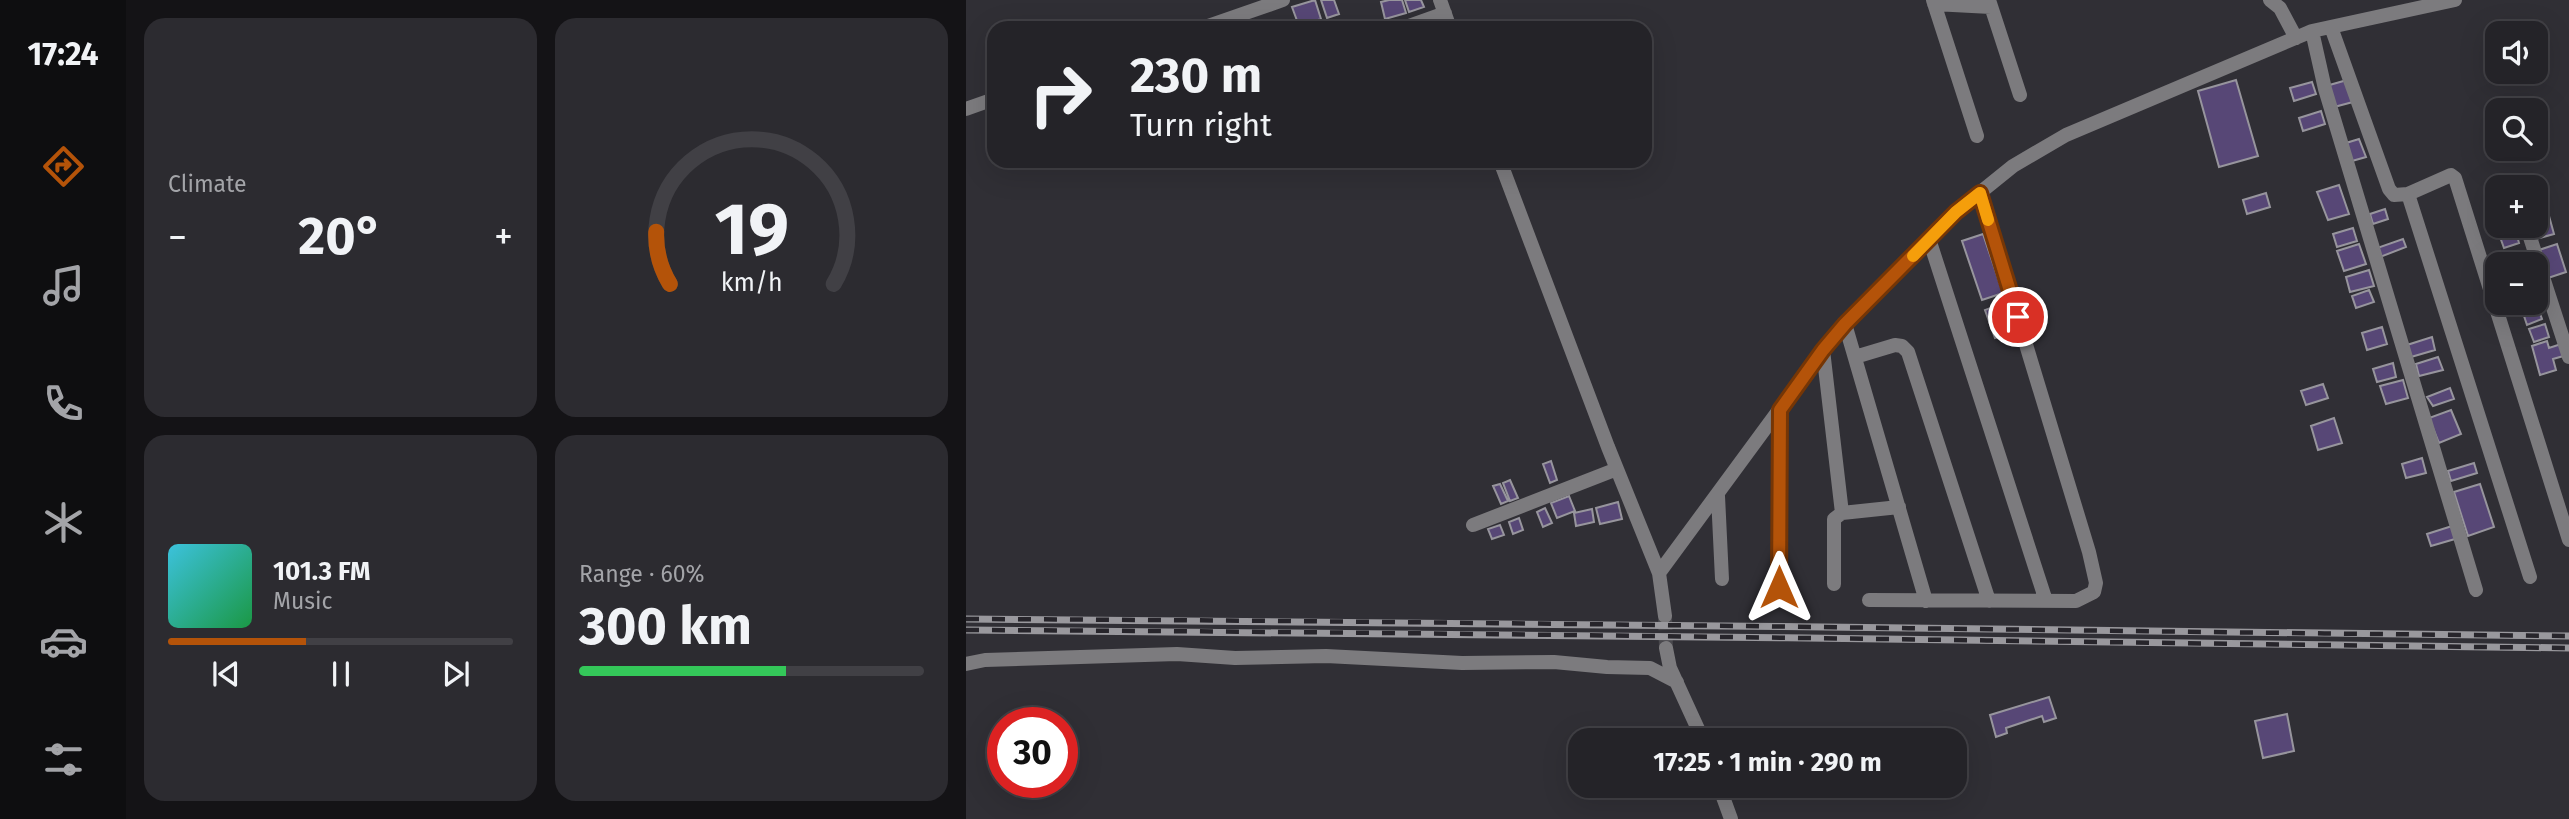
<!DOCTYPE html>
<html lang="en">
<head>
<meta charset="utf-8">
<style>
	:root { --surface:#242328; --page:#2c2b30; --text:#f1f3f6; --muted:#a3a4a8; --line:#414045; --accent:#b45309 }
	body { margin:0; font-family:"Fira Sans",sans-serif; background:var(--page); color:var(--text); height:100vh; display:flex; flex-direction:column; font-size:26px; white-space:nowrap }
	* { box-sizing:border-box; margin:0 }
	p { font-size:23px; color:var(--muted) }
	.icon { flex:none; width:38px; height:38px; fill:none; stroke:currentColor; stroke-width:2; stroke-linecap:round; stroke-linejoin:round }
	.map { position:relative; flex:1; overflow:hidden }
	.side { display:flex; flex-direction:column; gap:18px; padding:18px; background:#141316; width:840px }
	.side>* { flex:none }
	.hud { position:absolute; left:21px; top:21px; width:665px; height:147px; border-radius:21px; box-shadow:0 7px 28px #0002,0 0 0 2px var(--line); background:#242328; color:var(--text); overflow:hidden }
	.tools { position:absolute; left:1519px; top:21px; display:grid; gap:14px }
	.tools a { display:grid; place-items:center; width:63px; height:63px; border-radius:14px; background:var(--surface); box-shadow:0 7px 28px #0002,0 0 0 2px var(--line); font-size:35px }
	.speed { position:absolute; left:21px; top:707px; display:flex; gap:14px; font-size:35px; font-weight:700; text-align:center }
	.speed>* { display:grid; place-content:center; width:91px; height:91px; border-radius:50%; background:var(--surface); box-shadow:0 7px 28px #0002,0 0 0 2px var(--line); line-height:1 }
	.speed .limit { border:10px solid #d22; background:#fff; color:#111 }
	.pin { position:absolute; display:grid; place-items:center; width:60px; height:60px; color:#fff; margin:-30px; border:4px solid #fff; border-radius:50%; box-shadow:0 2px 7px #0007 }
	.me { position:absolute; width:77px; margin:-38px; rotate:0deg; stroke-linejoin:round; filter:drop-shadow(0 0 5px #0008) }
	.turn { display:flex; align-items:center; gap:24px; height:147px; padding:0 28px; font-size:32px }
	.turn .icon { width:91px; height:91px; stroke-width:2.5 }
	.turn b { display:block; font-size:49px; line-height:60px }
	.big { font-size:52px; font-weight:700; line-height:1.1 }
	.side .card { flex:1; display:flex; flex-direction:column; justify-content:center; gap:10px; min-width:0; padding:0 24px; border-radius:21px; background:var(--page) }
	.side .dial { align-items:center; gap:0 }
	.dial svg { height:182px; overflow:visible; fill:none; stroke:var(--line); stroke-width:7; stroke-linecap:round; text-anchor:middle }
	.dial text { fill:var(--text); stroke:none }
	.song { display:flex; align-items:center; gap:21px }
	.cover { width:84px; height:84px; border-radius:10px; background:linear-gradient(135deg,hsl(190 70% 55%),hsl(140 70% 35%)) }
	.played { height:7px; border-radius:4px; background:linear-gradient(90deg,var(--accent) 40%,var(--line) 40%) }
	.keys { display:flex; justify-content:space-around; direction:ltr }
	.heat { display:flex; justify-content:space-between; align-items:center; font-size:38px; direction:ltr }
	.charge { height:10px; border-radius:5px; background:linear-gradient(90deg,#34c759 60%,var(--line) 0) }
	.side .tiles { flex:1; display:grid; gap:18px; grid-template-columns:repeat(2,1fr) }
	.trip { position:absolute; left:602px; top:728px; width:399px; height:70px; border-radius:21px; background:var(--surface); box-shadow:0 7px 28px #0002,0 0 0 2px var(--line); font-weight:700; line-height:70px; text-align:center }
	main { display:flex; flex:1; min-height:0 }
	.tabs { display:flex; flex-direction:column; width:126px; justify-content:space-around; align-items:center; background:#0e0e10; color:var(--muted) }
	.tabs .icon { width:49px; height:49px }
	.tabs .selected { color:var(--accent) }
	.tabs b { font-size:32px; color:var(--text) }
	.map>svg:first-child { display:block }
	.building { fill:#574776; stroke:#97959d; stroke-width:2 }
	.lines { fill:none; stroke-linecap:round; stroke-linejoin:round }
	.minor-tunnel { stroke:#49484d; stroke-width:14; stroke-dasharray:14 7; stroke-linecap:butt }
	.minor { stroke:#7c7b7e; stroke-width:14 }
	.rail-casing { stroke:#99989d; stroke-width:7 }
	.rail { stroke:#27252b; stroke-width:4.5; stroke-dasharray:13; stroke-linecap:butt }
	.route-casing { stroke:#753606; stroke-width:18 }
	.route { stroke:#b45309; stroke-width:12 }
	.slow { stroke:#f59e0b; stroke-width:12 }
</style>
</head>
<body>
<main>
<nav class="tabs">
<b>17:24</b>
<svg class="icon selected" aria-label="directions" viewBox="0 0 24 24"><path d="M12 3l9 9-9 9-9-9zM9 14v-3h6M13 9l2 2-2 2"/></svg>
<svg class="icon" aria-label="music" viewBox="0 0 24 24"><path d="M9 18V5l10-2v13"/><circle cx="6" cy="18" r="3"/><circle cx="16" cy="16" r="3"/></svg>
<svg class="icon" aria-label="phone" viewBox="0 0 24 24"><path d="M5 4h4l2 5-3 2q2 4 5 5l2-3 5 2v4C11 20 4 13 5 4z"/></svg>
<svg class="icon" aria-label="climate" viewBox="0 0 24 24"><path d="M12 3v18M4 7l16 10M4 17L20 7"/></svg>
<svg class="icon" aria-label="car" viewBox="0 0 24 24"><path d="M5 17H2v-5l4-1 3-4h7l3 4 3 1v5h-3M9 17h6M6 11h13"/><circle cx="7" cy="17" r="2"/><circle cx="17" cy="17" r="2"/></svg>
<svg class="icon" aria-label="filters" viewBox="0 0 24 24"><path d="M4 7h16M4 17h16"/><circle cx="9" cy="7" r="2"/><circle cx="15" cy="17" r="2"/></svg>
</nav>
<section class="side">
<div class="tiles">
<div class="card"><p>Climate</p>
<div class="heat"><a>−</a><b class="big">20°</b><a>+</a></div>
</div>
<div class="card dial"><svg viewBox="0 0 100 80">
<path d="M14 69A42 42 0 1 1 86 69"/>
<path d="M14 69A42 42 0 0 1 8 46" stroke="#b45309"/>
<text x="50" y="56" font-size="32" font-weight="700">19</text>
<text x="50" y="72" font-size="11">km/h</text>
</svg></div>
<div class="card">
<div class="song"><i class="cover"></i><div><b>101.3 FM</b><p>Music</p></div></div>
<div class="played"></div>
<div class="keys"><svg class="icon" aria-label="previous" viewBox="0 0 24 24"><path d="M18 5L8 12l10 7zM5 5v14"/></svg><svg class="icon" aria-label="pause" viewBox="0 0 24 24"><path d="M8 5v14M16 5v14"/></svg><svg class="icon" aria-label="next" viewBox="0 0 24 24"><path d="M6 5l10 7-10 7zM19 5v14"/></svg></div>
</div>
<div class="card"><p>Range · 60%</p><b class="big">300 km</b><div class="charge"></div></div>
</div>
</section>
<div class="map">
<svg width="1603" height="819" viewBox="0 0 1603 819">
	<rect width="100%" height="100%" fill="#302f35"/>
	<path class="building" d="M349 0 355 19 333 26 326 7Z
		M355 0H368L373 14 361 18Z
		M423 0H436L440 13 419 19 415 2Z
		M439 0H455L458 7 443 12Z
		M1270 80 1292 156 1253 167 1232 91Z
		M1381 80 1387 102 1368 107 1360 86Z
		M1346 82 1350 94 1328 101 1324 88Z
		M1355 111 1359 124 1337 131 1333 118Z
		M1393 139 1400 157 1386 161 1380 143Z
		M1373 185 1383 214 1362 220 1351 192Z
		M1300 193 1304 207 1281 214 1277 200Z
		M1419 209 1422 219 1407 224 1404 214Z
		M1583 216 1588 234 1570 239 1566 226H1570V220Z
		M1387 228 1391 241 1371 247 1367 234Z
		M1550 232 1553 243 1538 248 1534 237Z
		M1017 234 1037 293 1016 300 996 241Z
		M1437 239 1440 247 1414 257 1411 248Z
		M1393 244 1400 264 1378 271 1371 251Z
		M1591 244 1600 272 1582 278 1573 250Z
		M1403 270 1408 286 1384 292 1380 277Z
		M1403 290 1408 302 1390 308 1386 296Z
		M1041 302 1051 331 1029 338 1019 310Z
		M1573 311 1576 319 1561 325 1558 316Z
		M1579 324 1583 337 1568 342 1563 329Z
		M1416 327 1421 344 1401 350 1396 333Z
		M1466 337 1469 350 1445 357 1441 345Z
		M1581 341 1583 348 1598 343 1601 355 1587 359 1590 370 1574 375 1566 346Z
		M1472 357 1477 370 1453 376 1450 364Z
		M1427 363 1430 377 1411 382 1407 369Z
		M1437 380 1442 398 1420 404 1414 386Z
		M1357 384 1362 398 1340 405 1335 391Z
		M1484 388 1488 399 1467 406 1461 397Z
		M1485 410 1495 434 1473 443 1463 418Z
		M1368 418 1376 443 1352 450 1345 426Z
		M1456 458 1460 473 1440 478 1436 464Z
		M585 461 591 480 584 483 577 464Z
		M1508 463 1511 473 1485 481 1482 471Z
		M544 480 552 498 544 501 537 483Z
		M534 484 542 501 535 504 527 486Z
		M1514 484 1528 527 1502 536 1488 492Z
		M603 496 609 511 591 518 585 503Z
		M652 502 656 519 634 524 630 508Z
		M579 508 586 523 577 527 571 512Z
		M626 509 628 522 610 526 608 513Z
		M553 518 557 530 547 534 543 522Z
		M534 525 538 535 526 539 522 529Z
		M1486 526 1489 539 1465 546 1461 534Z
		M1083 697 1090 718 1078 722 1076 716 1040 728 1041 733 1030 737 1024 715Z
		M1321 714 1328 751 1297 758 1289 721Z"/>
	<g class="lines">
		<path class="minor-tunnel" d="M699 616 700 648"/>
		<path class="minor" d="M474 0 484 28
			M967 0 1011 136
			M1023 0 1054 95
			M1304 0 1314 8 1330 38
			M968 4 1025 7
			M1365 27 1423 189 1428 195 1442 194 1485 175 1489 178 1603 540
			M236 28 317 0
			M437 28 479 13
			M1346 31 1359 89 1510 590
			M0 109 28 99
			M534 161 642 447 693 573 699 616
			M1442 194 1564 577
			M1561 228 1603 357
			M963 239 1080 601
			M879 324 960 601
			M857 350 876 513
			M889 357 929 345 936 346 942 352 1023 601
			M752 496 756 579
			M507 525 651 469
			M693 573 857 350 879 324 990 212 1047 166 1100 135 1346 31 1489 0
			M868 584V519L876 513 933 507
			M813 587 814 410
			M903 600 1110 601 1128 592 1130 583 1123 552 1014 193
			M700 648 704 668 737 740
			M0 664 19 660 211 654 269 658 360 656 496 663 588 662 641 667 684 668 711 682
			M753 786 765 819"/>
		<g class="rail-casing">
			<path id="rail" d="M0 619C534 621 1069 631 1603 636
				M0 630C534 632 1069 642 1603 648"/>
		</g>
		<use href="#rail" class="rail"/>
	</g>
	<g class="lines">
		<g class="route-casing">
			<path id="route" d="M813 587 814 410 857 350 879 324 990 212 1014 193 1052 317"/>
		</g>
		<use href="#route" class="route"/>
		<path class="slow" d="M947 256 990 212 1014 193 1022 220"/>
	</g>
</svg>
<div class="tools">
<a><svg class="icon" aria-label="sound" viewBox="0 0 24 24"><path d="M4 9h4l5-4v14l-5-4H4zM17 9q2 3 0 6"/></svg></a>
<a><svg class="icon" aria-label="search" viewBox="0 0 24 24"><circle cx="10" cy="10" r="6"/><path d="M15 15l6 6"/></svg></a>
<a>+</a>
<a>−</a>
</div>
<div class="speed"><div class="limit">30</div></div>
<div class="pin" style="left:1052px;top:317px;background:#d93025"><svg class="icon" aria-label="arrive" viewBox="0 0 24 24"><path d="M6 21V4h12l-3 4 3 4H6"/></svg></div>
<svg class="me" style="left:813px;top:587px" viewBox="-20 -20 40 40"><path d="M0-17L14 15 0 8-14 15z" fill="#b45309" stroke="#fff" stroke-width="4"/></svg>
<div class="trip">17:25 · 1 min · 290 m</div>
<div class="hud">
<div class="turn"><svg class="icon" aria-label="right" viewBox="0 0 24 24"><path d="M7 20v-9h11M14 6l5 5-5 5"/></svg><div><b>230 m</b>Turn right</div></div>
</div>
</div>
</main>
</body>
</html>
